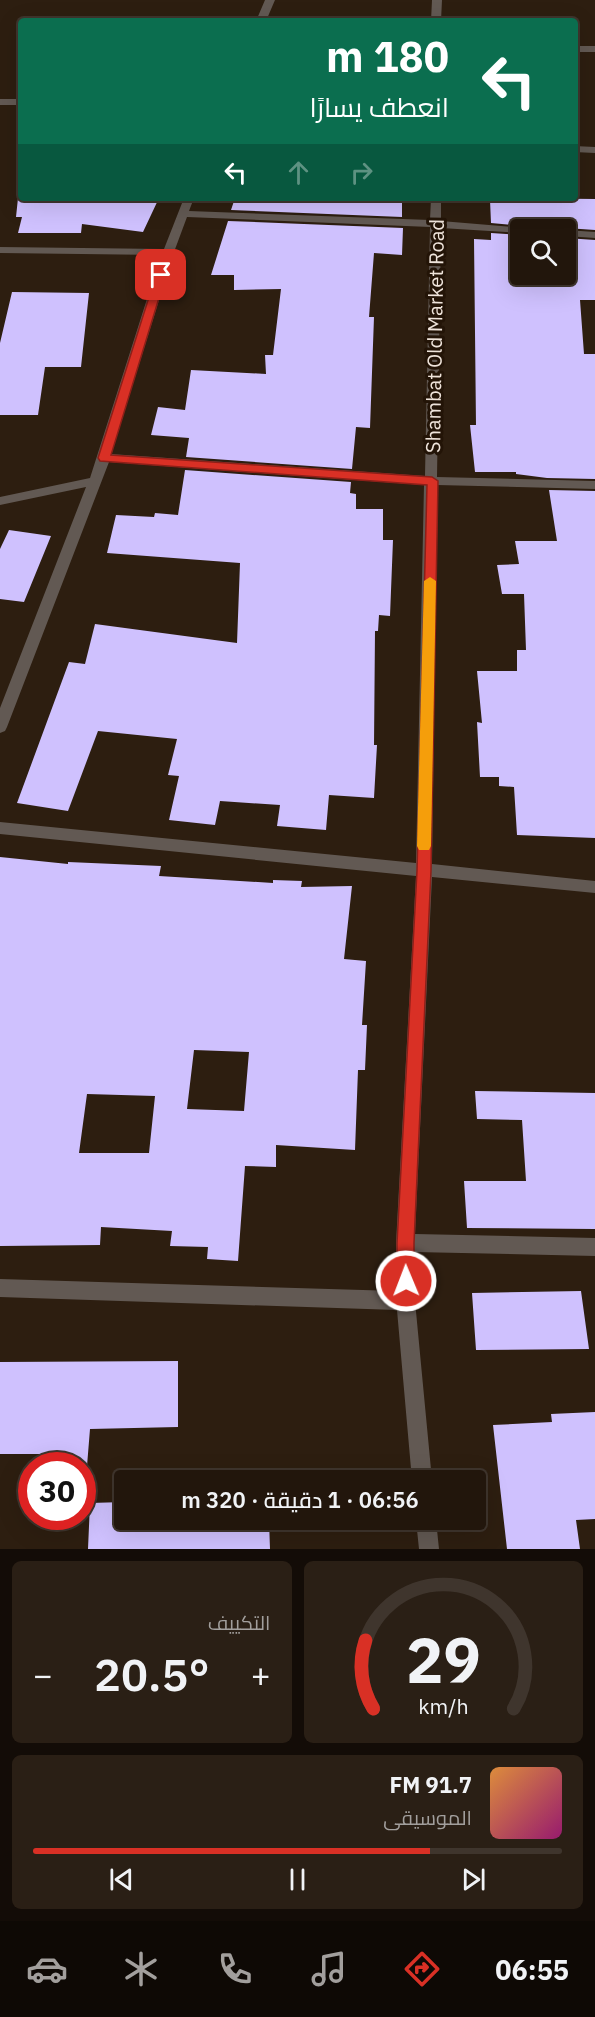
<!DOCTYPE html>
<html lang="ar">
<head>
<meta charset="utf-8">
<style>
	:root { --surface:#22160c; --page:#2a1f15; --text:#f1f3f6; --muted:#a29f9d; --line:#3f352d; --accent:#d93025 }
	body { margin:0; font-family:"IBM Plex Sans",Cairo,sans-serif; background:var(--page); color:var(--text); direction:rtl; height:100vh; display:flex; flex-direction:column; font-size:22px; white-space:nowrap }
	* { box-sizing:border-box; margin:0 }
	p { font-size:20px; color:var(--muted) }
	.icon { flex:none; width:33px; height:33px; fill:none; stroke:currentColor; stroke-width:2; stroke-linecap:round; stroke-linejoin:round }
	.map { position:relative; height:1549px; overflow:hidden; direction:ltr }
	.sheet { display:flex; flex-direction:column; gap:12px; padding:12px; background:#130c07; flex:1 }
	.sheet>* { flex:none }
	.hud { position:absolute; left:18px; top:18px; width:560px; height:183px; border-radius:6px; box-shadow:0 6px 24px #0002,0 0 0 2px var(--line); direction:rtl; background:#0b6e4f; color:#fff; overflow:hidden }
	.fabs { position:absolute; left:510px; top:219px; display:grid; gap:12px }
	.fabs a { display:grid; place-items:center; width:66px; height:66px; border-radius:6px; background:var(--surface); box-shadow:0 6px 24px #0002,0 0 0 2px var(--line); font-size:30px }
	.speed { position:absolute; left:18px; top:1452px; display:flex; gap:12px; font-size:30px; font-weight:700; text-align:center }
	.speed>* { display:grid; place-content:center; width:78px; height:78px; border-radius:50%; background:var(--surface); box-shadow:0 6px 24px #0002,0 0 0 2px var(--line); line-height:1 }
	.speed .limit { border:9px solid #d22; background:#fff; color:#111 }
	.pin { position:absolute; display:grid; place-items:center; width:51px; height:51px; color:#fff; margin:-26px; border-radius:12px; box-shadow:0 3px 9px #0006 }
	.me { position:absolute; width:66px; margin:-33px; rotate:359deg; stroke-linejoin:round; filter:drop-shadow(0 0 4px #0008) }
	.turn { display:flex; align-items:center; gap:21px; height:126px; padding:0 30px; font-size:27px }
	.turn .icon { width:78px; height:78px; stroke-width:2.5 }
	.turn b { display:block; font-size:42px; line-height:51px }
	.lanes { display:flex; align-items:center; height:57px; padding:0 30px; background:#0003; justify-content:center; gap:30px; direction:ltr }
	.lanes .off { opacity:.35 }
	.big { font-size:45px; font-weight:600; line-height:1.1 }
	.sheet .tile { flex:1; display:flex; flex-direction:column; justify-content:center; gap:9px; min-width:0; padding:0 21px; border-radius:9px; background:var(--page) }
	.sheet .dial { align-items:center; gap:0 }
	.dial svg { height:156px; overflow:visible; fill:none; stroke:var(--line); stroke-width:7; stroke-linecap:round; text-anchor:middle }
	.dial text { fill:var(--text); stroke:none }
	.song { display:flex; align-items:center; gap:18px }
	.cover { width:72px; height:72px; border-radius:9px; background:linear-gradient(135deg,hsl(30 70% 55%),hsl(320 70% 35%)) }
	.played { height:6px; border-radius:3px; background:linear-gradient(90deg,var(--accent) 75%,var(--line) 75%) }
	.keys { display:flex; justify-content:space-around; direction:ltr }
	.heat { display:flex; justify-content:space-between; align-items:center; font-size:33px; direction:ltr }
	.sheet .tiles { flex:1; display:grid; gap:12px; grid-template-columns:1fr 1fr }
	.tile:last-child { grid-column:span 2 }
	.trip { position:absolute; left:114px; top:1470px; width:372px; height:60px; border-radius:6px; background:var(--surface); box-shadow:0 6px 24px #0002,0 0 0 2px var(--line); font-weight:600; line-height:60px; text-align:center; direction:rtl }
	.dock { display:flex; height:96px; justify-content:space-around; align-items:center; background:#0e0905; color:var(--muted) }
	.dock .icon { width:42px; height:42px }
	.dock .current { color:var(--accent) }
	.dock b { font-size:27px; color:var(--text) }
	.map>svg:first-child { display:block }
	.building { fill:#cfc1fe; fill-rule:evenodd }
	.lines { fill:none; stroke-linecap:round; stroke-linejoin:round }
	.minor { fill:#625953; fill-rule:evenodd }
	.route { fill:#d93025; stroke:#8d1f18; stroke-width:1.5 }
	.slow { fill:#f59e0b }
	.labels { text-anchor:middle; stroke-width:6; stroke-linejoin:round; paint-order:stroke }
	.street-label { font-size:20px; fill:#efe4db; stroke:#231407 }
</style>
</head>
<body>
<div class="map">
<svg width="595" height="1549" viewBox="0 0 595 1549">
	<rect width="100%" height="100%" fill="#2d1e10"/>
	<path class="building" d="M18 198H159L143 232 82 224 81 233H18L22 217H16Z
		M235 198H402V217L231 210Z
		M497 198 595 199V230L566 228 527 230 524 226 491 223 490 200H497Z
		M228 221 403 228 402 255 374 253 369 317H374L370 428 356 427 352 469 186 457 189 438 151 435 158 407 185 410 191 370 266 374 265 355H273L281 289 234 290V275H211Z
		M491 233 520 235V274H566V238L595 240V300H580L584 354H595V479L547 478 516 474V472H475L470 425H476L474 239 491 240Z
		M12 292 89 293 81 367H45L38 415H0V343Z
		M185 470 351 482 350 493 356 494V509H383V540H393L390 616 379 615 378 631H375L374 745H377L374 798 329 795 326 830 277 826 280 805 220 801 215 825 169 820 179 776 168 775 177 739 98 731 68 811 17 803 69 662 85 664 95 624 237 643 240 563 107 553 116 515 154 517 155 513 178 515Z
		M549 490 595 491V838L517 835 514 787 499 786V777H480L477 722 482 723 477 671H517V650H526L524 594H502L497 565 519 564 515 541H557Z
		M9 530 51 536 24 602 0 599V549Z
		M0 857 68 864V862L161 866 159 876 273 883V880L302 881 301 887 352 886 344 959 366 961 362 1025H367L365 1070H358L355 1150 276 1145V1167L245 1166 238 1261 207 1259 208 1247 170 1246 172 1231 101 1227 100 1245 0 1246ZM194 1050 249 1052 244 1111 187 1109ZM87 1094 155 1096 149 1153H79Z
		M475 1091 595 1093V1229L467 1228 464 1181H526L522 1120 477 1119Z
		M581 1291 589 1349 476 1350 472 1293Z
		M178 1361V1427L90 1429 87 1466H58L60 1454H0V1362Z
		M595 1412V1519L576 1520 580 1549H507L493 1425 552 1422 551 1414Z
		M124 1502V1520H269L270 1549H88L90 1503Z"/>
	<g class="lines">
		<path class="minor" d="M265 0H275L266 21H256Z
			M432 0H442L441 21H431Z
			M574 46H595V52H574Z
			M0 99H21V105H0Z
			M574 146 595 147V153L574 152Z
			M184 198H194L189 211 430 220 431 198H441V221L524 228 525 230H520V233L441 228 437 477 595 481V489L437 485 432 864 595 881V893L432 877 415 1234 595 1238V1256L414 1252 415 1301 432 1480H412L397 1310 0 1297V1279L396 1291V1243L416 876 0 834V822L416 863 424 485 109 462 7 727 5 731 0 733V708L86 487 0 505V497L90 478 161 255 0 253V247L164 249ZM187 217 430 227 425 476 111 454 174 252Z
			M566 230 595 232V238L566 236Z
			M416 1520H436L439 1549H419Z"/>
	</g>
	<path class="route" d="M161 272 166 275 111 455 432 477 438 481 431 871 414 1243V1281L412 1287 406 1290 400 1287 397 1281V1243L417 871 427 485 100 461 98 458 156 275Z"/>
	<path class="slow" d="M430 577 436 581 431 846 429 850H419L417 846 424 581Z"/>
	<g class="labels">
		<g class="street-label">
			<text transform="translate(435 336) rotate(-89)" y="7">Shambat Old Market Road</text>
		</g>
	</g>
</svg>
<div class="fabs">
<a><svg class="icon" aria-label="search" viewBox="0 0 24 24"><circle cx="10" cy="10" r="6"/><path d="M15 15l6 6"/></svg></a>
</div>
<div class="speed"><div class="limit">30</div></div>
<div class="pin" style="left:161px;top:275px;background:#d93025"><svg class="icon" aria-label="arrive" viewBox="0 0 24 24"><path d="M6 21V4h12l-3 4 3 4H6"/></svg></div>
<svg class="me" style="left:406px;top:1281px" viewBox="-20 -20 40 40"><circle r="17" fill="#d93025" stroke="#fff" stroke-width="3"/><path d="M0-11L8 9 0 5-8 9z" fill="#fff"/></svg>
<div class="trip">06:56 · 1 دقيقة · 320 m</div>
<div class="hud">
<div class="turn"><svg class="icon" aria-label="left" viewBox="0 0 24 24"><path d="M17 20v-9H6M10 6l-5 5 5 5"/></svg><div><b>180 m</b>انعطف يسارًا</div></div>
<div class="lanes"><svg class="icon" aria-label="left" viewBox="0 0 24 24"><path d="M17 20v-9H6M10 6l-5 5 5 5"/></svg><svg class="icon off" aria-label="ahead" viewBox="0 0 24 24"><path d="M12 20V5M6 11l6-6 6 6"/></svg><svg class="icon off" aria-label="right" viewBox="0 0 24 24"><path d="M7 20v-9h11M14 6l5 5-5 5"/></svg></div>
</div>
</div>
<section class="sheet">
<div class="tiles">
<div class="tile dial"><svg viewBox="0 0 100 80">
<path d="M14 69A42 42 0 1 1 86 69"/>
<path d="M14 69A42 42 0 0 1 10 34" stroke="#d93025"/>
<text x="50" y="56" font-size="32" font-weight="700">29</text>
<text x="50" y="72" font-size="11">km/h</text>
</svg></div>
<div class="tile"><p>التكييف</p>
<div class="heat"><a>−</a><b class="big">20.5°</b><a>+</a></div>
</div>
<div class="tile">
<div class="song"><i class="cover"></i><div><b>91.7 FM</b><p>الموسيقى</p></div></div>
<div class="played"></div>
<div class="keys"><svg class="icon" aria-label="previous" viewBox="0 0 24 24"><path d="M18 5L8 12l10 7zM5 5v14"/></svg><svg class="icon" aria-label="pause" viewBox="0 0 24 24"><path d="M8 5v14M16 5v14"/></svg><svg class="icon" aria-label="next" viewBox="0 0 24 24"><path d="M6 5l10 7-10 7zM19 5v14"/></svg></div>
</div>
</div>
</section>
<nav class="dock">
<b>06:55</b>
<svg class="icon current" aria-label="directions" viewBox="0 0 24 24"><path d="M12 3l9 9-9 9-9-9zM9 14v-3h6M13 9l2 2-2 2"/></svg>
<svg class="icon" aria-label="music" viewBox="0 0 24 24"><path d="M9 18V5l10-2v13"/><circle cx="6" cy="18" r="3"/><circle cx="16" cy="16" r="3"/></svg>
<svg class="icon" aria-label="phone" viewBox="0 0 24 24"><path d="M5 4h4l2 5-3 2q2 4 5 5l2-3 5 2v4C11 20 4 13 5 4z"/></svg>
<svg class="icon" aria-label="climate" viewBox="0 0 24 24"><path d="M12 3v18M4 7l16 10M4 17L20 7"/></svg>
<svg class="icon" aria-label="car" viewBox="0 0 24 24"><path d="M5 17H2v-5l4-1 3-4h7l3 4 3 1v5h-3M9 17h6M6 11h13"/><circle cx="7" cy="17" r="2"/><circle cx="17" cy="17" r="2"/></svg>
</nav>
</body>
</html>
